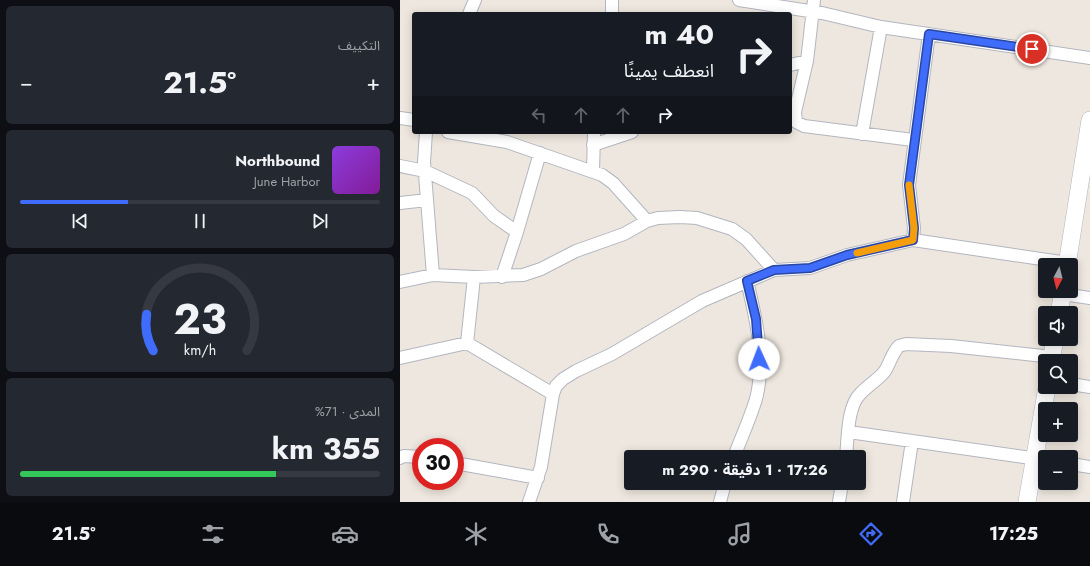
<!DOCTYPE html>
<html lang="ar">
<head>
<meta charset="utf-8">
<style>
	:root { --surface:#171b24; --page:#242831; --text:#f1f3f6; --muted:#9ea1a6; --line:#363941; --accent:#3f6cfb }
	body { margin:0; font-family:Jost,"Noto Sans Arabic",sans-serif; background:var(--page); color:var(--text); direction:rtl; height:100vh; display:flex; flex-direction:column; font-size:15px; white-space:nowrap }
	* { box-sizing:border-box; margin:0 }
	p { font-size:13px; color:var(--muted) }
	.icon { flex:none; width:22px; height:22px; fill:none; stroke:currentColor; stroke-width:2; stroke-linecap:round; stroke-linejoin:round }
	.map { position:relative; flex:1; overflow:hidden; direction:ltr }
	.sheet { display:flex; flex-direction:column; gap:6px; padding:6px; background:#0d0f14; width:400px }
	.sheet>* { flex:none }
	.top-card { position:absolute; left:12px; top:12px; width:380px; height:122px; border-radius:4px; box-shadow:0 2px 10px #0003; direction:rtl; background:#171b24; color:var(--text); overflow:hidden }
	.needle { width:26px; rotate:187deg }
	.tools { position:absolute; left:638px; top:258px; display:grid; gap:8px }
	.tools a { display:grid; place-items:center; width:40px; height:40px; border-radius:4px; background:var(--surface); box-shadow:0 2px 10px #0003; font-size:20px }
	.speed { position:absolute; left:12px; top:438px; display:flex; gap:8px; font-size:20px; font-weight:700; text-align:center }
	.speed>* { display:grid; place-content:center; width:52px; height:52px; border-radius:50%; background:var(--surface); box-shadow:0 2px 10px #0003; line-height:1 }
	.speed .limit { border:6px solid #d22; background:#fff; color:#111 }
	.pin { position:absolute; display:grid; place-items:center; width:34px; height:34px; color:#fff; margin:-17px; border:2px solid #fff; border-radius:50%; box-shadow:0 1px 4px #0007 }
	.me { position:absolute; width:44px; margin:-22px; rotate:358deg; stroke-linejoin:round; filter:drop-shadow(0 0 3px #0008) }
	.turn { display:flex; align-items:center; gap:14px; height:84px; padding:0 12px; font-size:18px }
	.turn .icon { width:52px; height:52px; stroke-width:2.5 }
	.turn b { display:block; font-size:28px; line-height:34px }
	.lanes { display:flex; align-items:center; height:38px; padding:0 12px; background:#0003; justify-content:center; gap:20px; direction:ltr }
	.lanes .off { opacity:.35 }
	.big { font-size:30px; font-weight:700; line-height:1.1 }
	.sheet .card { flex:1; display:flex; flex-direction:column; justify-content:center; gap:6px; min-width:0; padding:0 14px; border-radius:6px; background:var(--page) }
	.sheet .dial { align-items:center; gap:0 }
	.dial svg { height:104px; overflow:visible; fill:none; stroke:var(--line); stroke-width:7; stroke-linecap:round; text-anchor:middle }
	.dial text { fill:var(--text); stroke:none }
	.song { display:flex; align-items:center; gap:12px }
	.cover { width:48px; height:48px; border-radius:6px; background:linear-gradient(135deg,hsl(270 70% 55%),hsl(290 70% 35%)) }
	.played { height:4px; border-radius:2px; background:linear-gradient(90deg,var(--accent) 30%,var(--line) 30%) }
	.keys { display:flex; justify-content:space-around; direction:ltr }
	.heat { display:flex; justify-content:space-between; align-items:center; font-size:22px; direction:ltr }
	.charge { height:6px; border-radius:3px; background:linear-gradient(90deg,#34c759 71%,var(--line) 0) }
	.trip { position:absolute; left:224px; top:450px; width:242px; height:40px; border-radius:4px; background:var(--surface); box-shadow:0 2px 10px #0003; font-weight:700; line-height:40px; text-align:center; direction:rtl }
	.tabs { display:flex; height:64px; justify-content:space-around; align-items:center; background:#090b0e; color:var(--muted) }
	.tabs .icon { width:28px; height:28px }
	.tabs .current { color:var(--accent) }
	.tabs b { font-size:18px; color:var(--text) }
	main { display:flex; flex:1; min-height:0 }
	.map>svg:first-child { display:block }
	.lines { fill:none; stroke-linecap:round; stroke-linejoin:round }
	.minor-casing { stroke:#b3b6c0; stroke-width:14 }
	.secondary-casing { stroke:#b3b6c0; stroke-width:18 }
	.minor { stroke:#fff; stroke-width:12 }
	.secondary { stroke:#fff; stroke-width:17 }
	.route-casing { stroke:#2946a3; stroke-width:10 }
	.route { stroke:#3f6cfb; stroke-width:7 }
	.slow { stroke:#f59e0b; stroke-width:7 }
</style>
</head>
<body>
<main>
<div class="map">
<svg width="690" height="502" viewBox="0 0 690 502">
	<rect width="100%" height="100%" fill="#eee7df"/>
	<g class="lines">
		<g class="minor-casing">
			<path id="minor" d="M339 0 422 13 481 27 690 58
				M414 0 407 61 395 112 396 122 404 126 513 140
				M69 14 75 0
				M212 14V0
				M390 65 407 61
				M0 118 14 120
				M26 132 24 162 33 275
				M48 132 107 142 202 175 213 183 247 221
				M462 134 481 27
				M193 145 232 132
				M0 166 25 171 72 193 94 216 117 232
				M193 172 194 132
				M0 203 27 200
				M513 240 514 228 509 185 529 34
				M102 277 117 232 140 153
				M0 282 33 275 74 277 123 275 141 269 176 251 224 234 247 221 258 218 280 217 297 218 332 229 346 239 374 270
				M663 294 690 298
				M67 343 74 277
				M0 358 67 343 153 394
				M671 384 690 387
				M449 432 645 460
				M334 457C341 438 350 419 356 399 366 361 356 318 347 281
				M446 457C448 439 447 407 460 394 468 385 478 380 485 371 490 363 492 353 499 346L506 344 551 346 652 357
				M0 458 4 456 21 457
				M55 463 138 478
				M671 464 690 467
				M129 502 141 467 153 394 156 386 163 379 176 371 212 354 302 301 374 270 410 268 447 255 513 240 668 263
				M320 502 325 483
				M439 502 442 483
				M503 502 512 441"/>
		</g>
		<g class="secondary-casing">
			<path id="secondary" d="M667 265 690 120
				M659 313 663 291
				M651 361 655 339
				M627 502 647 387"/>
		</g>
		<use href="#minor" class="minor"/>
		<use href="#secondary" class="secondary"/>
	</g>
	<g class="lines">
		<g class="route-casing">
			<path id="route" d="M359 359 356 319 347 281 374 270 410 268 447 255 513 240 514 228 509 185 529 34 632 49"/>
		</g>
		<use href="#route" class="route"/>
		<path class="slow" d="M457 253 513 240 514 228 509 185"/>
	</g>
</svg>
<div class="tools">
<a><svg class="needle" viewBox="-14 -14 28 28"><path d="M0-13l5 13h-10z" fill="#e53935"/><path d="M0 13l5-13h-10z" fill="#9ea1a6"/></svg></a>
<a><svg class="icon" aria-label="sound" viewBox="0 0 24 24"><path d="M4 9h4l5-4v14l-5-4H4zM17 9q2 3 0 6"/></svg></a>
<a><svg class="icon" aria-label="search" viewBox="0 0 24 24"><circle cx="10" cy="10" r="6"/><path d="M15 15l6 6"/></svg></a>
<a>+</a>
<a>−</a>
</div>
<div class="speed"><div class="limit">30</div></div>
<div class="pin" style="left:632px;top:49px;background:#d93025"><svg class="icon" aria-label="arrive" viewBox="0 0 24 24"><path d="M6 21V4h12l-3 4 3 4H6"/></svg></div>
<svg class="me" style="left:359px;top:359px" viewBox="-20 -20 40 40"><circle r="19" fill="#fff"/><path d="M0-13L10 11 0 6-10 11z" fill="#3f6cfb"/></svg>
<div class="trip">17:26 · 1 دقيقة · 290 m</div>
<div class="top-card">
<div class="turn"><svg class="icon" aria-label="right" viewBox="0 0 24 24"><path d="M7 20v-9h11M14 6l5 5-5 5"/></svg><div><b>40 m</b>انعطف يمينًا</div></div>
<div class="lanes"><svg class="icon off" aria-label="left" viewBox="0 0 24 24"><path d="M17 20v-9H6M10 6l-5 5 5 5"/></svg><svg class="icon off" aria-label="ahead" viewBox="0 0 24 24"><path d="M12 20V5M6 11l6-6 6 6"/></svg><svg class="icon off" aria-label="ahead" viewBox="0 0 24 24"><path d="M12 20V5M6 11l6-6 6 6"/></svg><svg class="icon" aria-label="right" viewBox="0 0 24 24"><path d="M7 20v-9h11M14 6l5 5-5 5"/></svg></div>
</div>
</div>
<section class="sheet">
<div class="card"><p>التكييف</p>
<div class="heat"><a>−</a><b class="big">21.5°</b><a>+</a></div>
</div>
<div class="card">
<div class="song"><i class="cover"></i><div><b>Northbound</b><p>June Harbor</p></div></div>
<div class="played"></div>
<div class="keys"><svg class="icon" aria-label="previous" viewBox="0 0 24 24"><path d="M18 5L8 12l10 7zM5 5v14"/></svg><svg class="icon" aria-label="pause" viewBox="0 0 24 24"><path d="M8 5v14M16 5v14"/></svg><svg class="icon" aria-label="next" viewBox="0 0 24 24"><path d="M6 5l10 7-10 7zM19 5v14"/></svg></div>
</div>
<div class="card dial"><svg viewBox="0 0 100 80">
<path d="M14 69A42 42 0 1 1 86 69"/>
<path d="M14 69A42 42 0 0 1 9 41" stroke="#3f6cfb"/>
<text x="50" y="56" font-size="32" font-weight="700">23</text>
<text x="50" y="72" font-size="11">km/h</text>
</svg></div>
<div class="card"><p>المدى · 71%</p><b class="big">355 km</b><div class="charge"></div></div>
</section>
</main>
<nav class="tabs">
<b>17:25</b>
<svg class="icon current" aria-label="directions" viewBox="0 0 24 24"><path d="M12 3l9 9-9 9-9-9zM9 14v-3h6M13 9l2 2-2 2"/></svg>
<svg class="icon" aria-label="music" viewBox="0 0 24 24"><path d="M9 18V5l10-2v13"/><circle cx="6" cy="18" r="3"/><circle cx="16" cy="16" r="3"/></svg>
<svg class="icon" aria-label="phone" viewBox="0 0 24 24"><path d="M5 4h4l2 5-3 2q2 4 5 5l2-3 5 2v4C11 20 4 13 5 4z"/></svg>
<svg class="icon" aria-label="climate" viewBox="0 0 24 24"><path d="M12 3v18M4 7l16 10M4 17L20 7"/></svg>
<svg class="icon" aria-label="car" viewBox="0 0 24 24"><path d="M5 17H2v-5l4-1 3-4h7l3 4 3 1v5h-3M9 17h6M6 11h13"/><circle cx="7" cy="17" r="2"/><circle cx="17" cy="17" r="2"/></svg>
<svg class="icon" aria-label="filters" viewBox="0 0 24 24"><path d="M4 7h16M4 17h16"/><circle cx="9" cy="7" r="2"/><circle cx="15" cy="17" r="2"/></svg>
<b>21.5°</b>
</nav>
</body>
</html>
